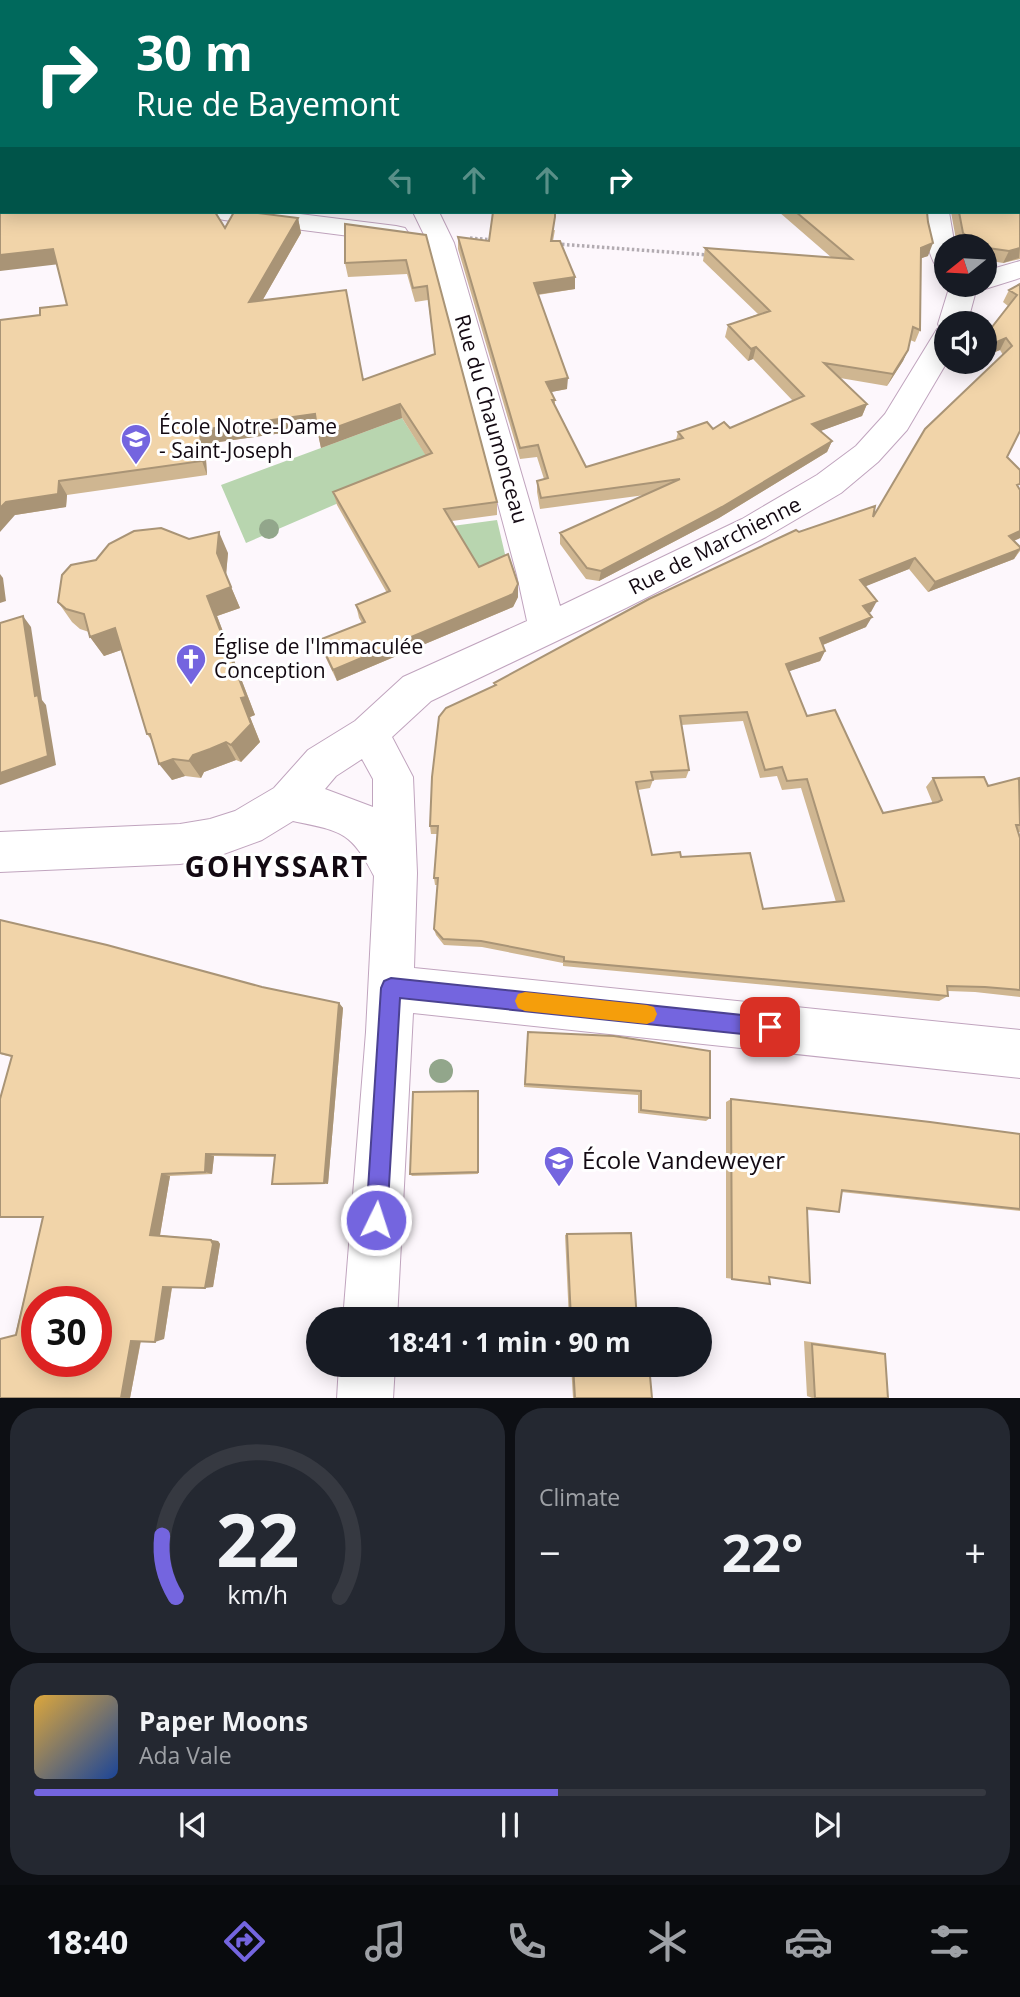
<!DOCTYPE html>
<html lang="en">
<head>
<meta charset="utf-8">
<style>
	:root { --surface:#171b24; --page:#242831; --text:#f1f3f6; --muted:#9ea1a6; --line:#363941; --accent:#7465df }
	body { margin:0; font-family:"Open Sans",sans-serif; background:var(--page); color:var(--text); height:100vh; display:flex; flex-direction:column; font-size:26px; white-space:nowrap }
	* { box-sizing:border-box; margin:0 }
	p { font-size:23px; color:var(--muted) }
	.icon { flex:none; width:38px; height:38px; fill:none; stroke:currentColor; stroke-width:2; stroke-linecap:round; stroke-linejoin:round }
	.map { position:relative; height:1398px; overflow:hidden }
	.side { display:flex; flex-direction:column; gap:10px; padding:10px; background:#0d0f14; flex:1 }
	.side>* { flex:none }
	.guide { position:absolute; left:0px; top:0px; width:1020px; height:214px; box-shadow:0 4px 18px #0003; background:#00695c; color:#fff; overflow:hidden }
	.needle { width:46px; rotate:252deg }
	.controls { position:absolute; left:934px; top:234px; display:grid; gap:14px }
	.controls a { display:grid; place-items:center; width:63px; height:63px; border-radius:50%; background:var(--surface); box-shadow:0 4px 18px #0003; font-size:35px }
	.speed { position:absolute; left:21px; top:1286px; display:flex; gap:14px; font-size:35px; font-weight:700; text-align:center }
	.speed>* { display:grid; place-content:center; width:91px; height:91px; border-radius:50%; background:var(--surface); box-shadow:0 4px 18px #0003; line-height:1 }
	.speed .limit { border:10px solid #d22; background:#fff; color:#111 }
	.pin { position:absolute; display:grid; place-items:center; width:60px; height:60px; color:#fff; margin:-30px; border-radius:14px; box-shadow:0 4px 10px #0006 }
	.me { position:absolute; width:77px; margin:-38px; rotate:4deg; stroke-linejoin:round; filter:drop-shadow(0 0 5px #0008) }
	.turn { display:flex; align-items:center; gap:24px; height:147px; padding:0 21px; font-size:32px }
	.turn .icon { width:91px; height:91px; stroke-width:2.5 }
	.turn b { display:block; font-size:49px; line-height:60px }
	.lanes { display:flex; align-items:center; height:66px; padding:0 21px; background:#0003; justify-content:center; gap:35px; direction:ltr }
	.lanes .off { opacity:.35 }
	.big { font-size:52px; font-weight:700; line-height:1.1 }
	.side .tile { flex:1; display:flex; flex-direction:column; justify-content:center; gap:10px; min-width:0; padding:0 24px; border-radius:28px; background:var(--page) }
	.side .dial { align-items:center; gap:0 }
	.dial svg { height:182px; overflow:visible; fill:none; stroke:var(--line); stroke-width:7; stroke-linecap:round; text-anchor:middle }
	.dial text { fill:var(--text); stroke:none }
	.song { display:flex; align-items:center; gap:21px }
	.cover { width:84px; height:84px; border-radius:10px; background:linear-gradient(135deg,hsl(40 70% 55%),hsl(220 70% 35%)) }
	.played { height:7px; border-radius:4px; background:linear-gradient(90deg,var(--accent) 55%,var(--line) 55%) }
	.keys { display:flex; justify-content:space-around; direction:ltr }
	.heat { display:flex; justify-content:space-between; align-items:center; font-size:38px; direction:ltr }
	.side .tiles { flex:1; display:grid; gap:10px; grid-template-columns:1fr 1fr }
	.tile:last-child { grid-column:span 2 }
	.trip { position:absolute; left:306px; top:1307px; width:406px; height:70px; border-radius:35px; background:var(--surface); box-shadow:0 4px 18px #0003; font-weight:700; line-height:70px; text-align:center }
	.dock { display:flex; height:112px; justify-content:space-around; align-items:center; background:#090b0e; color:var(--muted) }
	.dock .icon { width:49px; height:49px }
	.dock .current { color:var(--accent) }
	.dock b { font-size:32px; color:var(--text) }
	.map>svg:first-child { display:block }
	.green { fill:#b8d5af }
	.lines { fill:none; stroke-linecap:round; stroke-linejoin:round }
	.minor-casing { stroke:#c0a4be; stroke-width:2 }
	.path { stroke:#b2abb1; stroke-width:3.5; stroke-dasharray:2.5 2.5; stroke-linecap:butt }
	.minor { fill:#fff; fill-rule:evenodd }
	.tree { fill:#92a68b }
	.wall { fill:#cfb691; fill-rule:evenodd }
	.shaded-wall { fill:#a99476 }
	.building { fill:#f1d4a9; stroke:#a99476; stroke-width:2; fill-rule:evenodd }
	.route { fill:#7465df; stroke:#4b4291; stroke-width:2 }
	.slow { fill:#f59e0b }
	.labels { text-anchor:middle; stroke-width:6; stroke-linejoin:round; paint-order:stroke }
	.street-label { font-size:21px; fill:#130912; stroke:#fff }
	.poi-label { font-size:21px; fill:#130912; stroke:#fff; text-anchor:start }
	.near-poi-label { font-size:24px; fill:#130912; stroke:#fff; text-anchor:start }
	.district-label { font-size:28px; font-weight:bold; letter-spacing:2px; fill:#130912; stroke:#fff }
</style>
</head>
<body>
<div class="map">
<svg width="1020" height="1399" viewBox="0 0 1020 1399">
	<rect width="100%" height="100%" fill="#fdf7fc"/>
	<path class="green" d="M402 418 431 463 246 543 221 485Z
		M497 520 508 567 480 580 445 527Z"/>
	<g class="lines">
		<g class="minor-casing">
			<path id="minor" d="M321 0H347L320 2Z
				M1018 44H1020V58H1018Z
				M211 212H284L396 226 405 228 409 234 405 240 396 242 224 220 215 218Z
				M413 212H439L454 243 560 606 742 519 817 475 856 446 885 414 937 329 940 328 938 324 950 285H985V271L1020 261V278L985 289 977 287 967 324H947V362L907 430 878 462 841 493 766 537 626 608 431 701 392 737 413 777 417 873 414 968 1020 1030V1078L413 1013 397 1320H343L366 1032 374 876C351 830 339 831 293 821L262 840 210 859 180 864 0 872V832L180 824 210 819 235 811 274 788 308 750 355 721 403 677 527 621 517 575 428 243ZM362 759 373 779V807L325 789 336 776Z
				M923 212H949L955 247H947V270L937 268C927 252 924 231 923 212Z
				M339 1365H395L393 1399H337Z"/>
		</g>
		<path class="path" d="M470 238 493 240
			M557 244 709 255"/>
		<use href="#minor" class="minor"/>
	</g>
	<g class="tree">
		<circle cx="269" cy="529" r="10"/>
		<circle cx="441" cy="1071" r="12"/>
	</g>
	<path class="wall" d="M516 0H564L557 2H518Z
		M684 0H1020V37L1018 36V2H686Z
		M1020 129V259L1003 263 985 260V247H960L957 245 951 212H1018Z
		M779 212H927L928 256 921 258 920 330 915 342 910 340 908 350 903 361 887 386 840 378 867 404 862 416 820 431 832 441 827 452 719 518 599 581 586 579 560 544V533L645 495 540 509 537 492V481L544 479 537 457 520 459 458 249V237L489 241 555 230 553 241 575 289 538 295 567 389 551 392 555 400V406L586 467 676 440 678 432 730 428 793 401 753 359 748 361 725 337 728 325 758 314 703 261 705 248 832 258Z
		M298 218 301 233 262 301 363 380 435 355 428 300 415 302 407 274 348 277 345 263 426 235 497 502V515L452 521 479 567 518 597 513 607 337 681 323 652 319 640 362 623 359 618 356 605 387 593 337 505 333 492 426 456 402 418 321 448 317 428 205 444 207 475 67 495 66 507 15 515 40 315 67 305 57 264 225 228Z
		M1020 284 1007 457 1020 538 1013 541 1020 547V551L1014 559 928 592 909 569 865 586 871 612 868 613 866 627 823 645 825 651 820 661 789 671 807 716 883 813 933 804 926 787 933 778 988 786 1020 780V832H1018L1020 838V997L975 992 948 991V996L939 1001 563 966V963L482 947 444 945 436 935 434 929 438 885H435L434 878 437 834H431L430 826 494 686V683L799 532 873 517 1003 355 1000 350 985 356V335L1008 306 1003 302 1009 290ZM743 721 760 778 777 776 782 790 801 788 836 902 763 909 681 857 652 855 638 790 650 788 653 780 686 778 689 770 681 725Z
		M228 553 226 575 240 608 217 616 255 715 250 717 260 742 241 762 236 760 204 772 201 778 185 776 172 780 152 741 147 734 121 650 104 656 90 637 89 632 80 629 72 622 58 602 96 560Z
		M0 920 262 987 339 1003 343 1008 328 1184 278 1185 272 1184 275 1157 214 1156 212 1174 170 1176 160 1235 218 1241 220 1244 213 1287 172 1288 164 1339 141 1341 130 1398H0L43 1218H0V1099L12 1057 0 1054Z
		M528 1032 710 1118 706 1121 638 1113V1095L524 1087Z
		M478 1095V1174L412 1176 410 1174Z
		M731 1099 1020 1134V1211L841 1192 839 1212H831L807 1210 769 1277 770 1284 726 1278V1102Z
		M567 1234 637 1320H569L565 1235Z
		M804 1341 875 1351 885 1354 888 1398H812L807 1396Z
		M571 1365H649L652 1398H573Z"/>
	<path class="shaded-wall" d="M527 0H564L557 2H527Z
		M298 218 301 233 253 317 249 302Z
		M933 243 928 256 916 260 921 248Z
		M1020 248 1019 258 1003 263 1009 251Z
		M53 249 60 264 0 271V255Z
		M575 277V289L534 295V283Z
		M1006 338 1000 350 985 356V347Z
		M756 347 753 359 748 361 751 349Z
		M908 350 903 361 887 386 893 374Z
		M568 378 567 389 546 393V382Z
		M400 404 402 418 321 448 318 434Z
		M867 404 862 416 807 436 812 424Z
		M315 414 318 428 205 444 207 475 202 461 200 430Z
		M832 441 827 452 719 518 599 581 601 571Z
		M59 481 67 495 66 507 15 515 0 532V508L6 502Z
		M1020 531V538L1001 547 1009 536Z
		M219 532 228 553 226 575 240 608 217 616 255 715 250 717 260 742 241 762 231 745 241 698 207 596 217 553Z
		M1020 549 1014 559 928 592 935 582Z
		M915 558 909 569 854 591 860 580Z
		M0 574 3 578 6 601 0 603Z
		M518 584V597L513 607 337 681 333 670Z
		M877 601 871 612 858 617 863 606Z
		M23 616 31 627 42 700 46 705 56 765 0 785V773L35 696Z
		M872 617 866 627 815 648 820 638Z
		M115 628 127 648 104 656 90 637Z
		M825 651 820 661 781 674 786 664Z
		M226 742 236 760 204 772 201 778 189 761 193 755Z
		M173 759 185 776 172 780 159 764Z
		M339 1003 343 1008 328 1184 324 1183Z
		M206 1154 214 1156 212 1174 205 1172Z
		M162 1174 170 1176 160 1235H150Z
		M211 1240 218 1241 220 1244 213 1287 205 1288Z
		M172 1286 164 1339 155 1342 163 1287Z
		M141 1339 130 1398H121L131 1341Z"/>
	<path class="building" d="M92 0H305L307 2H118Z
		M697 0H1020V24L1018 23V2H699Z
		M0 108H2V212H215L225 228 234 212H249L298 218 249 302 346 290 363 380 435 354 427 286 413 288 406 260 345 263V224L426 235 497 502 444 509 479 567 508 554 518 584 513 594 333 670 319 640 365 622 356 605 390 591 333 492 432 453 400 404 318 434 315 414 200 430 202 461 59 481 58 494 6 502 0 508V320L40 315V308L67 305 53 249 0 255Z
		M1018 128 1020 129V248L1009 251 981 247 963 233 959 212H1018Z
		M493 212H555V217L551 241H560L575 277 534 283 568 378 546 382 555 400H552L586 467 683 438 678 432 707 422 713 429 724 422 730 428 804 396 756 347 751 349 728 325 770 311 705 248 852 259 796 212H927L928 222 933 243 921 248 920 330 913 327 908 350 893 374 824 363 867 404 812 424 832 441 722 507 601 571 587 568 560 533 680 479 541 498 537 481 548 478 538 445 520 448 458 237 489 241Z
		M1020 284V431L1007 457 1020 470V484L1017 485 1020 490V531L1009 536 1020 547V549L935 582 915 558 860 580 877 601 863 606 872 617 820 638 825 651 786 664 807 716 835 710 883 813 938 802 942 800 933 778 984 777 988 786 1019 778 1020 825H1016L1020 838V990L985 987 947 986 948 996 564 961V957L481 941 443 939 434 929 438 878H434L438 826H430L432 777 439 717 446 708 496 685 494 683 649 599 796 530 799 532 875 506 873 517 925 429 1012 346 1006 338 985 347V336L1017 295 1009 290ZM747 712 765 770 782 767 787 781 807 779 844 901 763 909 750 853 681 857 680 852 652 855 636 782 653 780 651 772 689 770 680 716Z
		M161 528 189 539 219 532 217 553 231 587 207 596 246 697 241 698 251 724 231 745 226 742 210 749 193 755 189 761 173 759 159 764 150 734H147L115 628 90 637 84 614 66 609 58 602 62 575 71 565 96 560 109 544 134 531Z
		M23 616 35 696 38 695 48 756 0 773V623Z
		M0 920 107 945 262 987 339 1003 324 1183 272 1184 275 1155 206 1154 205 1172 162 1174 150 1235 211 1240 213 1244 205 1288 163 1287 155 1342 131 1341 121 1398H0V1339L16 1335 43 1217H0V1099L12 1056 0 1053ZM37 1302H96V1362H37Z
		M528 1032 614 1036 710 1051V1118L641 1110V1091L525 1084Z
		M478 1091V1172L410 1174 413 1092Z
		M731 1099 930 1122 1020 1134V1209L842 1190 839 1212 807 1208 810 1283 769 1277 770 1284 732 1279Z
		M631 1233 637 1320H571L567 1234Z
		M812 1344 885 1354 888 1398H815Z
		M573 1365H649L652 1398H575Z"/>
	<path class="route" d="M391 978 770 1018 777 1021 780 1027 777 1034 770 1037 400 998 387 1220 384 1228 376 1231 369 1228 366 1220 381 988 384 981Z"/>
	<path class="slow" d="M525 992 647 1005 654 1007 657 1014 654 1021 647 1024 525 1011 518 1008 515 1001 518 994Z"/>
	<defs>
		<g id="school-pin" transform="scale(1.575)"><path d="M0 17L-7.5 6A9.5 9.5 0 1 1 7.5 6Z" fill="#7465df" stroke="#fff"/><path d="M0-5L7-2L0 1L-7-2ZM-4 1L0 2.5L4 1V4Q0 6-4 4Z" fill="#fff"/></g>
		<g id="church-pin" transform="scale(1.575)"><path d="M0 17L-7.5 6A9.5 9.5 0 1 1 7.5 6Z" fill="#7465df" stroke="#fff"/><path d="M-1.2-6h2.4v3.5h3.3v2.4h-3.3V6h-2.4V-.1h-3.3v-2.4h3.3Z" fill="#fff"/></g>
	</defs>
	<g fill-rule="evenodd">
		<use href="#school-pin" x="136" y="439"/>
		<use href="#church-pin" x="191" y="659"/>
		<use href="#school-pin" x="559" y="1161"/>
	</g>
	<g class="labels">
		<g class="street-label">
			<text transform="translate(491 419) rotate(74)" y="7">Rue du Chaumonceau</text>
			<text transform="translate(715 546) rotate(-27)" y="7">Rue de Marchienne</text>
		</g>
		<g class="poi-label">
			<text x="159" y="434">École Notre-Dame<tspan x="159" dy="24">- Saint-Joseph</tspan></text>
			<text x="214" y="654">Église de l'Immaculée<tspan x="214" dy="24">Conception</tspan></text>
		</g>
		<g class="near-poi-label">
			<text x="582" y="1169">École Vandeweyer</text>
		</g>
		<g class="district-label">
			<text x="277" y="877">GOHYSSART</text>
		</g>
	</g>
</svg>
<div class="controls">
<a><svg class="needle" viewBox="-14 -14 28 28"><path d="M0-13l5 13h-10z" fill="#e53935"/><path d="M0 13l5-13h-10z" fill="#9ea1a6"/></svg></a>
<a><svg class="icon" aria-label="sound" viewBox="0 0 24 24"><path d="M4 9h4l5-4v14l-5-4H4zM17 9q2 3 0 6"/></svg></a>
</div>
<div class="speed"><div class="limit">30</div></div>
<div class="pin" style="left:770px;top:1027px;background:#d93025"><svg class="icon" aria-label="arrive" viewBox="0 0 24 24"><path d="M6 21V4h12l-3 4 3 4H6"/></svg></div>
<svg class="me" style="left:376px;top:1220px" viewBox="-20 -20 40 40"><circle r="17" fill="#7465df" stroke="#fff" stroke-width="3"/><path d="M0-11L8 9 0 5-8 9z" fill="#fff"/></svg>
<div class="trip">18:41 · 1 min · 90 m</div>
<div class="guide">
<div class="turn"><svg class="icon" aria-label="right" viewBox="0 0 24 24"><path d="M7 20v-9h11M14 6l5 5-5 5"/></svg><div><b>30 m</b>Rue de Bayemont</div></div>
<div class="lanes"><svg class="icon off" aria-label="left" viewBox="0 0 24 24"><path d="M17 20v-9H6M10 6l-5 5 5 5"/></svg><svg class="icon off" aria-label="ahead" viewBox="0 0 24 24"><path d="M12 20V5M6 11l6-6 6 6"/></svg><svg class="icon off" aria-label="ahead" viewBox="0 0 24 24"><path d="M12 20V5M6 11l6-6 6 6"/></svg><svg class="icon" aria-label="right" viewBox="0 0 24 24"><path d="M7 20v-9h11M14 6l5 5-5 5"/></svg></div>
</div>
</div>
<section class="side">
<div class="tiles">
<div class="tile dial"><svg viewBox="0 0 100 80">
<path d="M14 69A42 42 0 1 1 86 69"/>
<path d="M14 69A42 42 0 0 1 8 42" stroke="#7465df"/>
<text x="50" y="56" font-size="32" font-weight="700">22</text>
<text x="50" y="72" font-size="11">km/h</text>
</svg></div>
<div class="tile"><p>Climate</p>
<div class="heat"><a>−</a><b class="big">22°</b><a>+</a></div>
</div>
<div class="tile">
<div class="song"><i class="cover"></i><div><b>Paper Moons</b><p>Ada Vale</p></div></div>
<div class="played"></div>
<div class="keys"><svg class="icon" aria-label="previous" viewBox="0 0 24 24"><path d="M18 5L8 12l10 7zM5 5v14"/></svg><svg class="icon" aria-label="pause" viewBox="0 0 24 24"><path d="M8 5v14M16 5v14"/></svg><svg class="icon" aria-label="next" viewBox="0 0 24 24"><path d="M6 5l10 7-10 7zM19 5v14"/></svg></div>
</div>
</div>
</section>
<nav class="dock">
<b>18:40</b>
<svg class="icon current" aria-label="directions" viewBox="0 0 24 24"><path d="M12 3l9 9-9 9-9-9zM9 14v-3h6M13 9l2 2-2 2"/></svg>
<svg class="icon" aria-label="music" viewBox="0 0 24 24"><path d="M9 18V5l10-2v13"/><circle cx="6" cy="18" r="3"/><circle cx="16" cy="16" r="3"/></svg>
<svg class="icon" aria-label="phone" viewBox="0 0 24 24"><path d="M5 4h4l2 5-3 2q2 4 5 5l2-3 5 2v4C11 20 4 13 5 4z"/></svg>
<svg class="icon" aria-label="climate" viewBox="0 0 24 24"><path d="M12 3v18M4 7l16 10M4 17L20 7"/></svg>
<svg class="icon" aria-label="car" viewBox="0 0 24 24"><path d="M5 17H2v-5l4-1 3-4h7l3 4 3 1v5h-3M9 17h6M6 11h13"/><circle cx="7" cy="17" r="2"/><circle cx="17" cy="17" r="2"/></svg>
<svg class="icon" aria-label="filters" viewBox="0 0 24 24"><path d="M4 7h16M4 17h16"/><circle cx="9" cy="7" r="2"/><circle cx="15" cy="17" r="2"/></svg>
</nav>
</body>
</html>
